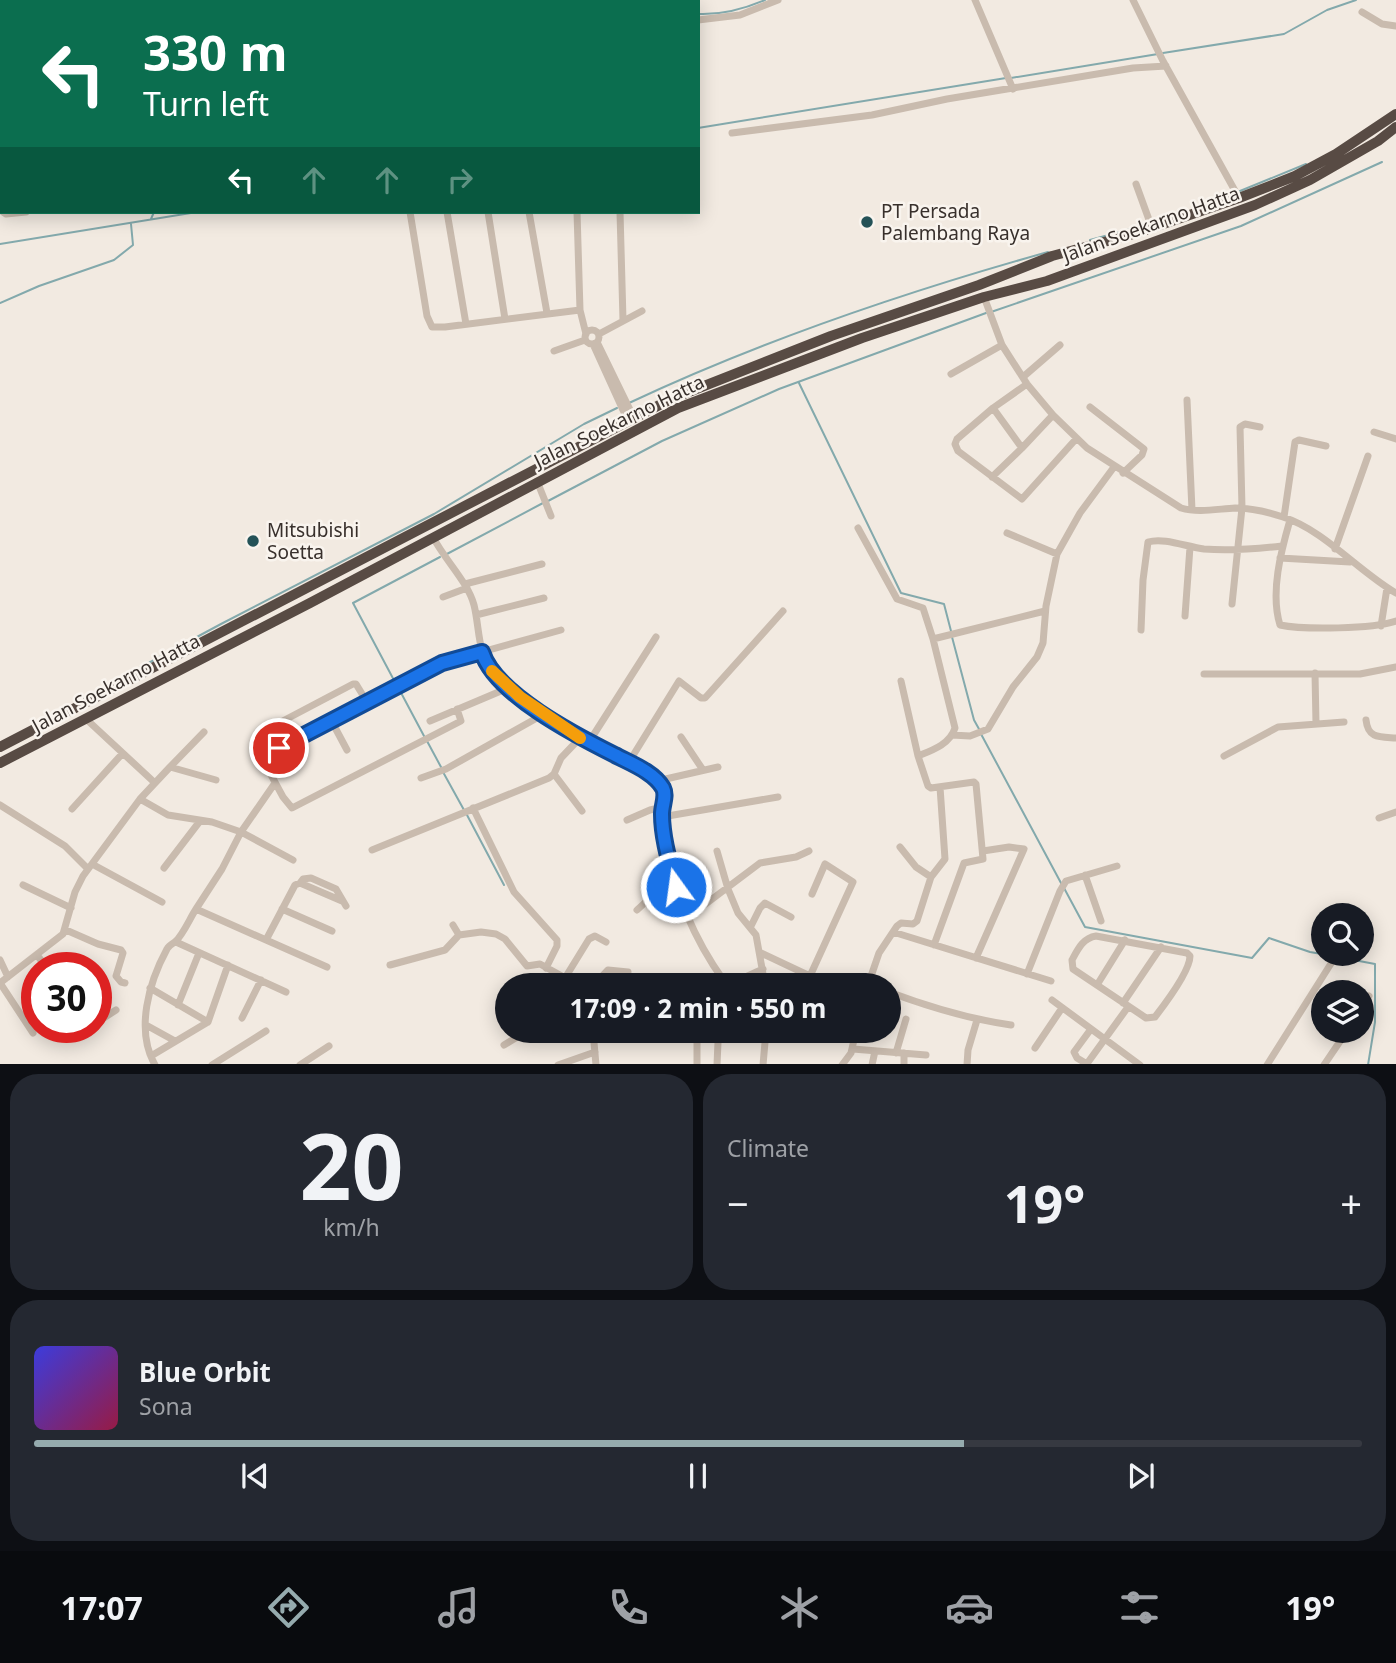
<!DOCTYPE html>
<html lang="en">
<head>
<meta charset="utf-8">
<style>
	:root { --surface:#171b24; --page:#242831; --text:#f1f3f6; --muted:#9ea1a6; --line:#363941; --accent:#95abae }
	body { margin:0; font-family:"Noto Sans",sans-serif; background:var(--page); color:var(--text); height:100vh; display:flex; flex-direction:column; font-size:26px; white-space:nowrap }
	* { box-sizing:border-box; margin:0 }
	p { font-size:23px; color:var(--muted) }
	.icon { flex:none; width:38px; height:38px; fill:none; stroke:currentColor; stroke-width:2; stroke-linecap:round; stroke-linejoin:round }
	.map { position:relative; height:1064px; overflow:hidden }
	.drawer { display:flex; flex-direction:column; gap:10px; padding:10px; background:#0d0f14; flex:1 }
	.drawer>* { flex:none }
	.hud { position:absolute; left:0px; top:0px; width:700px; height:214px; box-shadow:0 4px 18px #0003; background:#0b6e4f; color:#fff; overflow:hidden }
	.buttons { position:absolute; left:1311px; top:903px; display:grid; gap:14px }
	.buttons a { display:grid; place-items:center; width:63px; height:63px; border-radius:50%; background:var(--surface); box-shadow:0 4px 18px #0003; font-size:35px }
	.speed { position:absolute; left:21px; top:952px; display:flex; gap:14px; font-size:35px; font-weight:700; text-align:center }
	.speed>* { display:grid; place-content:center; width:91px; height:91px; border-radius:50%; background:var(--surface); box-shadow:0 4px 18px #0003; line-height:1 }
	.speed .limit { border:10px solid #d22; background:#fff; color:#111 }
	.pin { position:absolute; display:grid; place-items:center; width:60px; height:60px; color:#fff; margin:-30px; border:4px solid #fff; border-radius:50%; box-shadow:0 2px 7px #0007 }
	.me { position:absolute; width:77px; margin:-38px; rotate:346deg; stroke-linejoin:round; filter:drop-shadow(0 0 5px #0008) }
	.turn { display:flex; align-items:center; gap:24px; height:147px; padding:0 28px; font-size:32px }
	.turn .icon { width:91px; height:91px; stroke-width:2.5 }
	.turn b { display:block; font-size:49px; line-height:60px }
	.lanes { display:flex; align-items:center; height:66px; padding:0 28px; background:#0003; justify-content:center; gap:35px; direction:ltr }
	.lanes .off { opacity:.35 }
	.big { font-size:52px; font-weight:700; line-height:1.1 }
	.drawer .widget { flex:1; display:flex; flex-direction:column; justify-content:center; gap:10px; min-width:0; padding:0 24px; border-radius:28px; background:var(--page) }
	.drawer .dial { align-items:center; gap:0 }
	.dial b { font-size:91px; line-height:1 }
	.song { display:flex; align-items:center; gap:21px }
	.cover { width:84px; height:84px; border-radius:10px; background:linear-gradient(135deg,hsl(240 70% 55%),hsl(340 70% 35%)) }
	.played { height:7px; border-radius:4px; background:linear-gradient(90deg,var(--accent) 70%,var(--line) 70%) }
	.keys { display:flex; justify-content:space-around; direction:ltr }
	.heat { display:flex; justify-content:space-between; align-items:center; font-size:38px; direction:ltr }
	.drawer .tiles { flex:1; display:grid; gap:10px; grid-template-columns:1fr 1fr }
	.widget:last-child { grid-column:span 2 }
	.trip { position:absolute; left:495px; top:973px; width:406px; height:70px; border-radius:35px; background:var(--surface); box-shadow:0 4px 18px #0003; font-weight:700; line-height:70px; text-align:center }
	.menu { display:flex; height:112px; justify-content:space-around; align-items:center; background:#090b0e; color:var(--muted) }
	.menu .icon { width:49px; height:49px }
	.menu .selected { color:var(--accent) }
	.menu b { font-size:32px; color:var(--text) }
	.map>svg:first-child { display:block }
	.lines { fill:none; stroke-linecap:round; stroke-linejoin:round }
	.stream { stroke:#83a9ac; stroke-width:2 }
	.minor { stroke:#c9bbae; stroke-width:7 }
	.highway { stroke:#584b44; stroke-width:10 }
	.route-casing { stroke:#114b97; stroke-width:18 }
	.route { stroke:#1a73e8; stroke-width:12 }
	.slow { stroke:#f59e0b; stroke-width:12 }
	.poi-dot { fill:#245257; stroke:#f9f4ee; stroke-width:2.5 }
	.labels { text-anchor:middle; stroke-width:5; stroke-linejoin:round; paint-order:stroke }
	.poi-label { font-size:19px; fill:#38302c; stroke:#f9f4ee; text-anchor:start }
	.street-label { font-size:19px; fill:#38302c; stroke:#f9f4ee }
</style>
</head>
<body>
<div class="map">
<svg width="1396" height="1065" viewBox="0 0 1396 1065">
	<rect width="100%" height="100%" fill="#f2eae1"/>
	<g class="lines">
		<path class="stream" d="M504 0 529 2
			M241 2 242 0
			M698 14C721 15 744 9 765 0
			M1163 53 1284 34 1327 10 1356 0
			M1011 78 1158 54
			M698 128 1006 78
			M1240 191 1306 164
			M1207 204 1234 193
			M151 219 154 212
			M1090 240 1142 226
			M0 244 197 212
			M0 303 39 286 114 260 133 245 131 224
			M991 312 1241 226 1382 162
			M799 383 901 593 944 604 951 631
			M629 403C763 340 905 292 1048 252
			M548 501 662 441 779 389 986 313
			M445 555 543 503
			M952 637 974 720 979 729
			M396 684 353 603 440 557
			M399 689 424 736
			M78 701 221 624 434 514 584 424 617 408
			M981 734 1061 883
			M427 741 441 767
			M443 772 464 810
			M467 815 504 885
			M1064 888 1085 927 1252 958 1269 938 1310 952 1333 956
			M1338 957 1375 964V1022L1368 1065"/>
		<path class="minor" d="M99 0V2
			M418 0 442 2
			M975 0 1013 89
			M1133 0 1163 61 1239 198
			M6 2V0
			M52 2V0
			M1362 12 1382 24 1396 26
			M698 20 740 15 778 0
			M732 133 872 115 947 99 1133 68 1166 66
			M1136 184 1152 228
			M3 212 6 214 26 212
			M410 212 427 316 432 327H445L580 310
			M447 212 466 324
			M488 212 505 319
			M529 212 547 313
			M577 212 580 310 586 334
			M620 212 623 320
			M984 297 1002 345 1027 384 1053 415 1087 448 1181 508C1198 513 1217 509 1235 508 1250 508 1268 512 1283 517 1324 530 1358 571 1396 593
			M585 337a7 7 0 1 1 14 0a7 7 0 1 1-14 0Z
			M599 334 642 311
			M597 342 634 418
			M593 344 628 421
			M554 351 585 340
			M951 374 1002 345
			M1023 377 1060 345
			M1027 384 993 408 957 439 955 444 958 451 1022 499 1076 439
			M1187 400 1192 510
			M1090 407 1144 449 1142 455 1123 473
			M993 408 1022 448 1053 415
			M1374 432 1396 439
			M992 477 1022 448
			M537 481 551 516
			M1284 517 1295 442 1299 440 1326 446
			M1290 520C1281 551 1270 593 1280 625 1304 630 1373 629 1396 621
			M858 528 897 599 923 608 933 639 955 728C950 744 933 750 918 756
			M1007 533 1057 554
			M433 537C444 559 468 582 474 605 480 629 477 656 495 675 518 700 551 722 581 738 603 750 649 765 662 787 665 792 663 828 665 839 674 891 693 938 724 981L728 985 763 969
			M1335 549 1368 456
			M1280 558 1350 562
			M465 584 542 564
			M443 597 467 588
			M1232 604 1242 508 1240 427 1245 424 1260 427
			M476 615 544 598
			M1185 616 1190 547
			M1381 626 1387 588
			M1141 630 1143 580 1148 542C1164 537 1187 547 1204 549 1230 551 1256 549 1282 546
			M933 639 1045 611
			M1315 673 1316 724
			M1204 674H1360L1396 667
			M901 681 918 756 928 786 931 788 974 782 976 784 983 859 964 863 934 945
			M457 709 461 721 292 808 283 797 263 760 265 754 442 663 561 630
			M85 718 155 783
			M331 720 347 750
			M1366 720C1368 739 1380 737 1396 738
			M430 721 508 688
			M952 735 970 736 988 729 1013 687 1037 657 1043 643 1046 606 1057 554 1080 513 1114 467
			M681 737 703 770
			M589 742 656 637
			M286 745 276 730 279 723 353 684H356L367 702
			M1224 756 1278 727 1344 722
			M629 762 679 681 701 698H705L783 611
			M170 767 204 732
			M554 774 582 811
			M421 778 446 769 544 714
			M657 781 718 767
			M140 799 168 815 212 822 241 832 293 860
			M0 805 65 846 88 869
			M473 808 514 892 557 940V946L546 968
			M72 809 122 754
			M662 817 778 797
			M1379 818 1396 812
			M627 820 650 810 663 807
			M900 847 916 867 931 877
			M372 850 549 778 554 774 561 758 580 738
			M717 851 728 889 738 913 756 935 765 985
			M92 864 162 902
			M164 868 200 821
			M1085 875 1101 921
			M300 883 303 879 311 878 336 889 346 906
			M23 885 71 908
			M196 909 222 869 241 832 275 783
			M282 909 332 931
			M637 910 673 877
			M687 918 760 863 796 857 809 851
			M453 925 459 935
			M751 926 760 908 765 903 791 917
			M66 930 98 944 121 950 123 953 116 976 121 982 125 983
			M893 932 1051 981
			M1096 936 1187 953 1190 956C1190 971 1165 1004 1155 1017L1146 1018 1073 969 1072 960C1078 949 1083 938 1096 936Z
			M266 940 295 885 300 883 342 901
			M176 942 286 992
			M761 953 829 985
			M37 955 47 968
			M976 958 1024 849 1009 847 983 851
			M0 960 8 977
			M390 965 445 950 459 935 481 932 496 934 505 939 527 966 540 964 578 985
			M1027 974 1060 891 1066 881 1117 866
			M810 976 853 882 825 864 812 894
			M565 978 589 939 595 936 606 942
			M0 983 63 934 75 892 83 876 140 799 170 767 216 780
			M0 983 33 1033
			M594 985 608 970 628 972
			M868 985 879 953 897 926 901 923 913 924 917 921 931 877 945 859 940 787
			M1097 985 1125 940
			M150 988 208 1022
			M889 992C929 1007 969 1019 1011 1025
			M1052 1000 1140 1065
			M1123 1003 1161 947
			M178 1005 199 953
			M1362 1008 1369 996
			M242 1018 261 980
			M96 1023 116 1010
			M146 1025 175 1041
			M593 1031 596 1065
			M697 1031V1065
			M504 1045 527 1031
			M1035 1048 1062 1008
			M853 1049 926 1055
			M896 1053 906 1019
			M151 1056 208 1022 228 965
			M1087 1064 1077 1058 1074 1052 1091 1029
			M155 1065C135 1030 149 982 167 949 169 945 172 944 175 942 183 935 190 918 196 909L327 967
			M212 1065 266 1031
			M300 1065 329 1046
			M558 1065 595 1052
			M717 1065 718 1042
			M763 1065 766 1031
			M842 1065 851 1053 856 1031
			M872 1065 875 1051
			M904 1065V1053
			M967 1065 968 1050 977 1020
			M1086 1065 1128 1007
			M1267 1065 1337 954
			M1324 1065 1347 1031"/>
		<path class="highway" d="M0 747 671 399 831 336 979 285 1052 256 1137 233 1239 198 1295 176 1336 154 1396 114
			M0 763 310 603 678 408 862 338 984 297 1047 281 1255 205 1310 180 1378 141 1396 127"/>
	</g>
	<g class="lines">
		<g class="route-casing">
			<path id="route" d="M279 748 442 663 482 652C495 694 577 736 615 755 630 763 654 772 663 788 667 796 662 805 662 814 662 838 670 864 676 887"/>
		</g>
		<use href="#route" class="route"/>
		<path class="slow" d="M492 671 520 697 580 738"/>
	</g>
	<g class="poi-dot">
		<circle cx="867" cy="222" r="7"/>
		<circle cx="253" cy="541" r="7"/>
	</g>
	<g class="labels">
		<g class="poi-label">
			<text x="881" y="218">PT Persada<tspan x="881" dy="22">Palembang Raya</tspan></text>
			<text x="267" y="537">Mitsubishi<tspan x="267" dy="22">Soetta</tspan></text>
		</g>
		<g class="street-label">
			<text transform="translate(1151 224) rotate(-20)" y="7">Jalan Soekarno Hatta</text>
			<text transform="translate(619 421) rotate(-26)" y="7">Jalan Soekarno Hatta</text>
			<text transform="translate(116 683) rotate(-28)" y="7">Jalan Soekarno Hatta</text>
		</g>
	</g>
</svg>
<div class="buttons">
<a><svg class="icon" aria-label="search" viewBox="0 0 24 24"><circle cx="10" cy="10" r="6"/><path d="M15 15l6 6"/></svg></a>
<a><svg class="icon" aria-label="layers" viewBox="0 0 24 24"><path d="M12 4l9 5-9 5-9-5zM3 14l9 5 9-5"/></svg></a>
</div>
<div class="speed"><div class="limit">30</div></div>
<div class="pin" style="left:279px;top:748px;background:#d93025"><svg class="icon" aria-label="arrive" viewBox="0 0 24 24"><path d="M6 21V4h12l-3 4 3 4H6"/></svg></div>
<svg class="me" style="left:676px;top:887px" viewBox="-20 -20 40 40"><circle r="17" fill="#1a73e8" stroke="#fff" stroke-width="3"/><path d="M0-11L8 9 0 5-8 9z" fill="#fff"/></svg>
<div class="trip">17:09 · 2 min · 550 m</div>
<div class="hud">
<div class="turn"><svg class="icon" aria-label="left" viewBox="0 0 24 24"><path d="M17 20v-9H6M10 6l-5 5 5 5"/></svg><div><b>330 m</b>Turn left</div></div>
<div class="lanes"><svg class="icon" aria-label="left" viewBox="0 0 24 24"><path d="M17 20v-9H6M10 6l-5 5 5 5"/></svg><svg class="icon off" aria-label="ahead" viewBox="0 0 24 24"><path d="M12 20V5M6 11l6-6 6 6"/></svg><svg class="icon off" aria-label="ahead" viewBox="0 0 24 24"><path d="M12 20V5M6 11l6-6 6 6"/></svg><svg class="icon off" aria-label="right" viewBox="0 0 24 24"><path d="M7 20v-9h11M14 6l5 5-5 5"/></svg></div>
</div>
</div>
<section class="drawer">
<div class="tiles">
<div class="widget dial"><b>20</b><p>km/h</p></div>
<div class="widget"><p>Climate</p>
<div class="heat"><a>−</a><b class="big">19°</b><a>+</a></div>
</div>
<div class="widget">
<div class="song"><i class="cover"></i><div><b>Blue Orbit</b><p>Sona</p></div></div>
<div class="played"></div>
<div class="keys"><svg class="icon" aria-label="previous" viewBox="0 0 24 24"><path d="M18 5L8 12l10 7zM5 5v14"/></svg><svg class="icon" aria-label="pause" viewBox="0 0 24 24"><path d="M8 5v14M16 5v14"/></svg><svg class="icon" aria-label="next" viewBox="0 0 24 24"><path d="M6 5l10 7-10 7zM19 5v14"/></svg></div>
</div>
</div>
</section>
<nav class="menu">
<b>17:07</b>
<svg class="icon selected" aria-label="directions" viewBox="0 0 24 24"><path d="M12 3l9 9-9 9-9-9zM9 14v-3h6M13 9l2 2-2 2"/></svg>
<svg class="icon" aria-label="music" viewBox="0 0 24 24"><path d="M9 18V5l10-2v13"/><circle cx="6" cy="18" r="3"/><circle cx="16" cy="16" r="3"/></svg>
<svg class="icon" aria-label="phone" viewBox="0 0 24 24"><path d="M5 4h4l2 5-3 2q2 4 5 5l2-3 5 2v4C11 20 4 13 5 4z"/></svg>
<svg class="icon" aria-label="climate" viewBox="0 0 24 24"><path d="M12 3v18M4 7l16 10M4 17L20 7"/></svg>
<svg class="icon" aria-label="car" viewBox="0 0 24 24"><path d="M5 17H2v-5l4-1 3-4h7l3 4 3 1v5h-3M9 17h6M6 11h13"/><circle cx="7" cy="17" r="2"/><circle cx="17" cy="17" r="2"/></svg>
<svg class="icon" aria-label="filters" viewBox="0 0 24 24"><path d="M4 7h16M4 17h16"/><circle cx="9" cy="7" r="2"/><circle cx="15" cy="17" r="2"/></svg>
<b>19°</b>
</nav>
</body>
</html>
